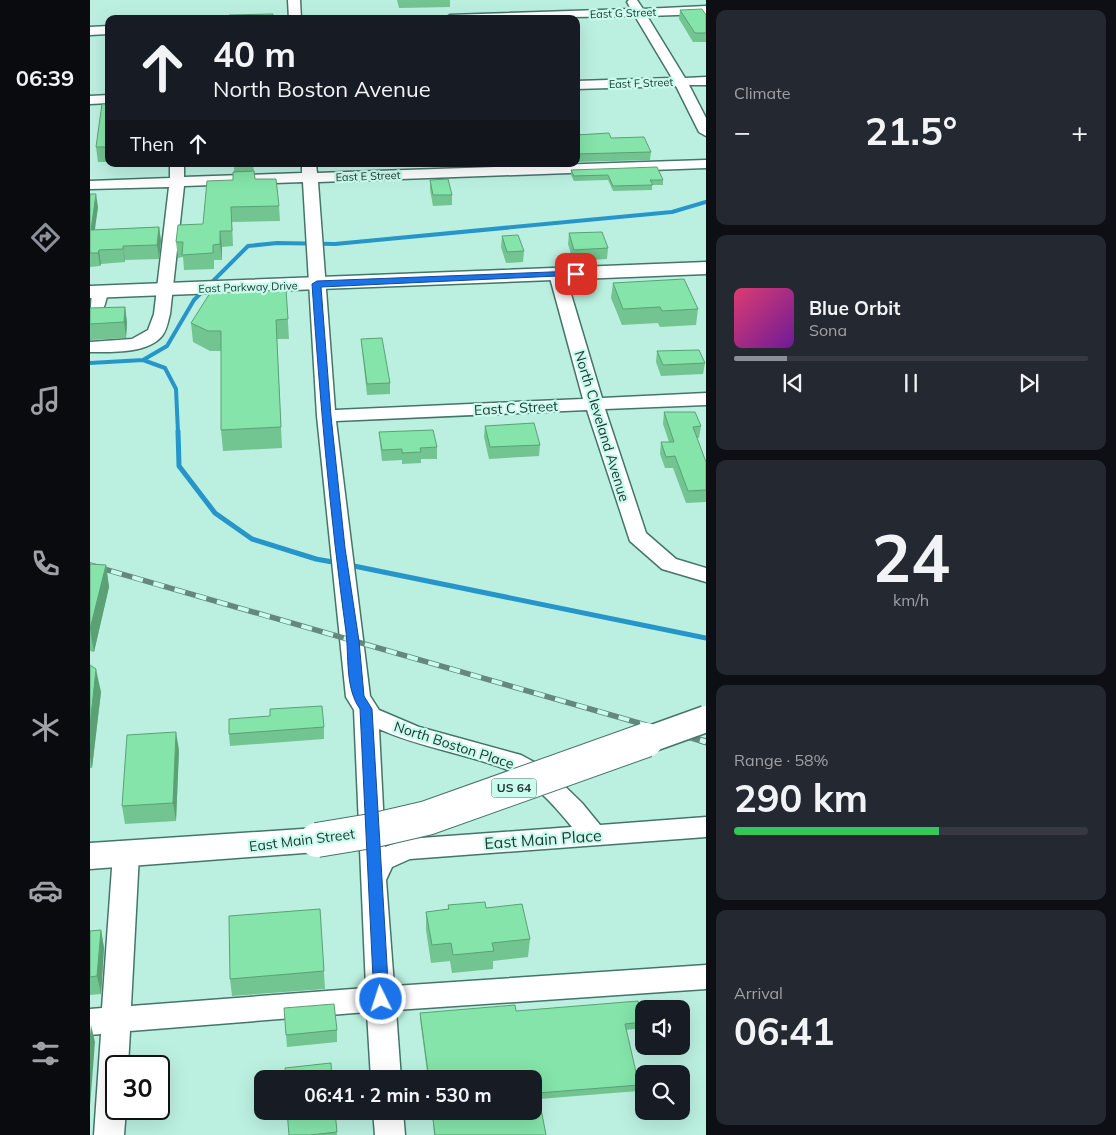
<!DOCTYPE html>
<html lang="en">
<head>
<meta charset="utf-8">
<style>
	:root { --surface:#171b24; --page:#242831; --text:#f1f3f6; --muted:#9ea1a6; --line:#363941; --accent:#8c9099 }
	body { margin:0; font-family:Mulish,sans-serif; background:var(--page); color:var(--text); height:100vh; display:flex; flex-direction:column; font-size:19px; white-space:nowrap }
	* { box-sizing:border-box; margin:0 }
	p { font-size:16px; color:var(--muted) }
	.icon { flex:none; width:28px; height:28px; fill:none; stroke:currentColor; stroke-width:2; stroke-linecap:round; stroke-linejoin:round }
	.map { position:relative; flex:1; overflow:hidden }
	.side { display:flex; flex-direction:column; gap:10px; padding:10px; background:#0d0f14; width:410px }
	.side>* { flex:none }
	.guide { position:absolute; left:15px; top:15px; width:475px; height:152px; border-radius:10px; box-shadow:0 5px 20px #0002; background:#171b24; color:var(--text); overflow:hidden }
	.controls { position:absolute; left:545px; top:1000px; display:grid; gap:10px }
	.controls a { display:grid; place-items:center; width:55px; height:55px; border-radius:10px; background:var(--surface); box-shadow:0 5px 20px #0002; font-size:25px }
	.speed { position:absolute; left:15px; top:1055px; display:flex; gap:10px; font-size:25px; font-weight:700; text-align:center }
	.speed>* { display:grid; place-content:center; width:65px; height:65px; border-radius:50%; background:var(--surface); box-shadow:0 5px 20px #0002; line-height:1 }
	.speed .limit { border:2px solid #111; border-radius:8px; background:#fff; color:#111 }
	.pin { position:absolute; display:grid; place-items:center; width:42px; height:42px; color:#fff; margin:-21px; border-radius:10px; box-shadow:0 2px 8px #0006 }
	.me { position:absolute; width:55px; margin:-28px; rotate:356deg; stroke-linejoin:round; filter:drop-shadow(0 0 4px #0008) }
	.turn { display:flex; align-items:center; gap:18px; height:105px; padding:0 25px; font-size:22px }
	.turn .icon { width:65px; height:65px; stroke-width:2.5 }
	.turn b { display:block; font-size:35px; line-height:42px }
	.then { display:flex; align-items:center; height:48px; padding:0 25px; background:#0003; gap:10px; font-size:19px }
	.big { font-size:38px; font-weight:700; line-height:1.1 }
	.side .card { flex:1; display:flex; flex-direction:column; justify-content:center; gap:8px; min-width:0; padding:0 18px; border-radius:10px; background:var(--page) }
	.side .dial { align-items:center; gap:0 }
	.dial b { font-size:65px; line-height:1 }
	.song { display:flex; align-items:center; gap:15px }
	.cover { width:60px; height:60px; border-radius:8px; background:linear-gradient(135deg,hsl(340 70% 55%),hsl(280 70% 35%)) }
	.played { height:5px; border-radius:2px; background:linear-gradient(90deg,var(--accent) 15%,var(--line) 15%) }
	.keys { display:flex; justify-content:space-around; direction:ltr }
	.heat { display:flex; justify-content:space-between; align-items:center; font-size:28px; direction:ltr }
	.charge { height:8px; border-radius:4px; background:linear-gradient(90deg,#34c759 58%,var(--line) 0) }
	.trip { position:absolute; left:164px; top:1070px; width:288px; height:50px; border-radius:10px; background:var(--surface); box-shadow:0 5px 20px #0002; font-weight:700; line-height:50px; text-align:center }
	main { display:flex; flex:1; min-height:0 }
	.dock { display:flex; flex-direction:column; width:90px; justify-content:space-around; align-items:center; background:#090b0e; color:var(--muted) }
	.dock .icon { width:35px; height:35px }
	.dock .selected { color:var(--accent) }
	.dock b { font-size:22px; color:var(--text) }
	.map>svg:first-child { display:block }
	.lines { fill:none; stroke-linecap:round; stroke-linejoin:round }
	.stream-far1 { stroke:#2595ca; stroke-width:4 }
	.stream { stroke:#2595ca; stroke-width:5 }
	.minor-casing { stroke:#447569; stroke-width:3 }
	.major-casing { stroke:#447569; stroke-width:3 }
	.minor { fill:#fff; fill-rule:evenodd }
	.major { fill:#fff; fill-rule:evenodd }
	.rail-far1-casing { stroke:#65887d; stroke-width:5.5 }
	.rail-casing { stroke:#65887d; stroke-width:7 }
	.rail-far1 { stroke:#c8fdee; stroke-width:4; stroke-dasharray:11; stroke-linecap:butt }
	.rail { stroke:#c8fdee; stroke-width:5; stroke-dasharray:14; stroke-linecap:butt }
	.major-bridge-far1-casing { stroke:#447569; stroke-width:29; stroke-linecap:butt }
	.major-bridge-casing { stroke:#447569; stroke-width:36; stroke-linecap:butt }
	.major-bridge-far1 { stroke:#fff; stroke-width:26 }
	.major-bridge { stroke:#fff; stroke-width:34 }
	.wall { fill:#72c491 }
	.shaded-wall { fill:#5ca076 }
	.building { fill:#84e4a9; stroke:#5ca076 }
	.route { fill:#1a73e8; stroke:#114b97 }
	.labels { text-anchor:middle; stroke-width:4.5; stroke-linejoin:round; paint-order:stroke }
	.far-street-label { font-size:11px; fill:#233832; stroke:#c8fdee }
	.shield { fill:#c8fdee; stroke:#54736a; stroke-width:1 }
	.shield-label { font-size:12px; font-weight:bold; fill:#233832 }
	.street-label { font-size:14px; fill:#233832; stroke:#c8fdee }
	.near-street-label { font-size:16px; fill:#233832; stroke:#c8fdee }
</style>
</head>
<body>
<main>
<nav class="dock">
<b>06:39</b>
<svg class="icon selected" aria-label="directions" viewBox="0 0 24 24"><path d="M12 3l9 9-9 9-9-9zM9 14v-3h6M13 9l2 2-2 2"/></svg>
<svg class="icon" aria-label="music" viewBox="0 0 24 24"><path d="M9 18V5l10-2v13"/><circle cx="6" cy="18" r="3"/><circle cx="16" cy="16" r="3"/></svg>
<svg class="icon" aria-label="phone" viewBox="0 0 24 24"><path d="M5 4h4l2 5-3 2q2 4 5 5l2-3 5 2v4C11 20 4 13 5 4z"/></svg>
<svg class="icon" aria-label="climate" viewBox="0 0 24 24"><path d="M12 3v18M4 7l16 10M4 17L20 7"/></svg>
<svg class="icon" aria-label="car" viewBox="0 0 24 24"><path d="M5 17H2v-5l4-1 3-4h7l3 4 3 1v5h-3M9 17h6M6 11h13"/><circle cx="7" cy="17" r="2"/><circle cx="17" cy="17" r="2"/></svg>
<svg class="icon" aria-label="filters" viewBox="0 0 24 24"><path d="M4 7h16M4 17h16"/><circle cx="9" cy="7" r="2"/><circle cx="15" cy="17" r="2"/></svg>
</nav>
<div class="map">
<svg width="616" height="1135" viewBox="0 0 616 1135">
	<rect width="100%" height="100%" fill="#bbf0e0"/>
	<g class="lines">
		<path class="stream-far1" d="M53 360 77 346 104 300 158 246 187 243 245 244 582 212 616 202
			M0 363 53 360 75 368 86 389 88 433"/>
		<path class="stream" d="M88 431 89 466 125 513 162 539 226 559 248 563
			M259 565 616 638"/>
		<g class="minor-casing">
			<path id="minor" d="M198 0H210L211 19H199Z
				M539 0H547L553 9 616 6V14L557 16 595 78 616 77V85H599L616 118V136L609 132 586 86 486 89V81L582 78 545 16 354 19 360 15 541 9 537 2Z
				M19 26V34L0 35V27Z
				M19 95V103L0 104V96Z
				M616 160V168L228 182 245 410 493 399 459 274 467 269 475 274 512 398 616 393V405L515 409 556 533 586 559 616 568V582L572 569 540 541 497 410 246 421 280 696 289 710 329 727 431 755 457 769 492 803 510 825 616 817V837L320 859 302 867 296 880 304 986 616 965V989L306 1010 311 1079H281L277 1012 40 1031 38 1066H26V1109H36L34 1135H4L11 1034 0 1035V1009L12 1008 23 854 27 847 36 844 45 847 49 854 41 1006 276 988 264 710 256 697 227 416 213 182 94 186 80 314C78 321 77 330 72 336 57 354 21 352 0 352V342L42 339 58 330 64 314 79 187 0 189V181L80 178V164H94V177L212 173V164H226L227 173ZM289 729C329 747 372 753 413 768 440 778 464 805 482 827L317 839 295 847Z
				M10 287 16 288 18 292C15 304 14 316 0 319L2 292 4 288Z
				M283 1111H313L315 1135H285Z"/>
		</g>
		<g class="major-casing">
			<path id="major" d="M616 262V274L0 298V286Z
				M227 828 238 831 243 840 238 849 227 852 0 869V843Z"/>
		</g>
		<use href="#minor" class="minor"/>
		<use href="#major" class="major"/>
		<g class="rail-far1-casing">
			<path id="rail-far1" d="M0 565 615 742"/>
		</g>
		<g class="rail-casing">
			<path id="rail" d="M610 740 616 742"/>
		</g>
		<use href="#rail-far1" class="rail-far1"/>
		<use href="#rail" class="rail"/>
		<g class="major-bridge-far1-casing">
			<path id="major-bridge-far1" d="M552 742 616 719"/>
		</g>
		<g class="major-bridge-casing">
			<path id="major-bridge" d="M227 840 281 831 337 818 556 740"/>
		</g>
		<use href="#major-bridge-far1" class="major-bridge-far1"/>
		<use href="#major-bridge" class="major-bridge"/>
	</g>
	<path class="wall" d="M307 0H360V7L309 8Z
		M590 10 616 15V42H603L589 19Z
		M19 104V163L16 162H8L6 147Z
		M486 135 521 138 561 152 560 160 486 162Z
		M20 164H56L23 165Z
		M144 164H163L165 179 189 206 190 221 142 222 143 246 132 247V260H124V269L94 270 93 257 88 258 86 242 113 224 143 180 144 171Z
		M481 170 573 180V185H562V190L523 191 518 180 484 181 481 175Z
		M340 180 362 195V205L343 206 340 190Z
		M0 194 8 207 4 230 69 227 71 241 69 259 35 260V262L11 264 10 266 0 267Z
		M479 233 518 248 517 259 483 261 478 244Z
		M412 236 434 251 433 262 416 263 411 247Z
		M523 283 608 309 606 325 570 327 568 323 532 325 521 298Z
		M196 290 199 339H187L192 448 133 451 131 430V351H120L103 342 101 323Z
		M35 307 37 323 36 338 0 340V308Z
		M271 339 300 383V394L277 395 272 350Z
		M567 351 615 363 613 374 571 376 566 362Z
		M574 412 611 426 609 438H607L616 462V502L596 503 583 468H575L570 454 571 442H579L573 424Z
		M395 426 450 445 449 456 399 459 394 437Z
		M289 432 347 447V459H331V463L312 464V460L292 461 290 444Z
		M0 564 16 565 19 587 4 652 0 651Z
		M0 665 11 692 2 768H0Z
		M180 716 234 727V739L140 746 139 734Z
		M89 750 86 821 35 824 32 806Z
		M358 905 396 908 440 939 438 957 403 961V969L362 973 360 961 341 963 336 930V912L358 909Z
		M230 909 235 989 142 996 140 979Z
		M11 930 14 948 11 994 0 995V931Z
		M194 1008 247 1030V1042L197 1047Z
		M426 1011 553 1022 552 1028 536 1030 549 1085 548 1091 449 1099 456 1135H344L342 1111H442V1079H338L330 1019V1013Z
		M245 1111 247 1135H199Z"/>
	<path class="shaded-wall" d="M6 194 8 207 3 244 1 230Z
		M69 227 71 241 69 259 67 245Z
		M130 231 132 247V260L130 244Z
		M33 246 35 260V262L33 249Z
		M9 250 11 264 10 266 8 253Z
		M35 307 37 323 36 338 34 322Z
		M16 565 19 587 4 652 0 629Z
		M6 669 11 692 2 768 0 756V726Z
		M86 732 89 750 86 821 83 803Z
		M11 930 14 948 11 994 7 976Z
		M1 1025 5 1042 0 1106V1035Z"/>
	<path class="building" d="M612 9 616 15V33H605L590 10Z
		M183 14V19H139V15Z
		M12 104H19V149L14 147H6Z
		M519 133 521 138 554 137 561 152 486 154V135Z
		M567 167 573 180H560L563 185 523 186 518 175 484 176 481 170Z
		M164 171 165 179H186L189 206 141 207 142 231H130V244L123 245V253L92 255 93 242H86L88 225 113 224 117 181 143 180V172Z
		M358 179 362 195H343L340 180Z
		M0 194H6L1 230 69 227 67 245 33 246V249L9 250 8 253H0Z
		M512 232 518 248 484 250 479 233Z
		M428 235 434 251 417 252 412 236Z
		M594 279 608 309 572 311 570 307 533 309 523 283Z
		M196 290 198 319 186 320 191 427 131 430V331H118L101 323 120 293Z
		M35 307 34 322 0 324V308Z
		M292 338 300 383 277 384 271 339Z
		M609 350 615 363 573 365 567 351Z
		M574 412H605L611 426 603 427 616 462V490L598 491 585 456 576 457 571 442H584Z
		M444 423 450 445 400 447 395 426Z
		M343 430 347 447 330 448 331 452 312 453V449L292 450 289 432Z
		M0 564 16 565 0 629Z
		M0 665 6 669 0 726Z
		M232 706 234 727 139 734V719L180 716V709Z
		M86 732 83 803 32 806 37 735Z
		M395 902 396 908 432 904 440 939 402 943 404 951 363 955 361 943 342 945 336 912 359 909 358 905Z
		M230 909 234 971 140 979 139 916Z
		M11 930 7 976 0 977V931Z
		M548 1001 553 1022 535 1024 549 1085 448 1093 456 1135H345L342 1111H442V1079H339L330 1013 425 1005 426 1011Z
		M244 1004 247 1030 196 1035 194 1008Z
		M241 1063 242 1079H196L195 1068Z
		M197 1111H245L247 1132 220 1135H199Z"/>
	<path class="route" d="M486 271 491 274 489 275 231 287 241 416 255 548 269 641 274 696 282 709 299 999 297 1004 291 1006 286 1004 284 999 270 709C255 688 259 657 256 632 240 516 230 401 222 284L227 281Z"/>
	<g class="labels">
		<g class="far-street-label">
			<text transform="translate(533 13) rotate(-2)" y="4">East G Street</text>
			<text transform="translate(551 83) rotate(-2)" y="4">East F Street</text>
			<text transform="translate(278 176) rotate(-2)" y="4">East E Street</text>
			<text transform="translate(158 287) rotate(-2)" y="4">East Parkway Drive</text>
		</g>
		<rect class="shield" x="401.5" y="778.5" width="45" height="19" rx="4"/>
		<g class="shield-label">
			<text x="424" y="792">US 64</text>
		</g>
		<g class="street-label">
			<text transform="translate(426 408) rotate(-3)" y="5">East C Street</text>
			<text transform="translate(512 426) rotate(73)" y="5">North Cleveland Avenue</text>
			<text transform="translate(364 745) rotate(18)" y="5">North Boston Place</text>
			<text transform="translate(212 840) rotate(-7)" y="5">East Main Street</text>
		</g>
		<g class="near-street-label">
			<text transform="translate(453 839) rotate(-4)" y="6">East Main Place</text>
		</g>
	</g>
</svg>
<div class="controls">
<a><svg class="icon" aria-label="sound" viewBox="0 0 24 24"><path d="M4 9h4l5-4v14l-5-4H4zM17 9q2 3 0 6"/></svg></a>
<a><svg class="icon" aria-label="search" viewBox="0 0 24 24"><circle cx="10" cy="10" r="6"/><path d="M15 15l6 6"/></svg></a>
</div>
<div class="speed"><div class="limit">30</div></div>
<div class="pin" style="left:486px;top:274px;background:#d93025"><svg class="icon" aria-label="arrive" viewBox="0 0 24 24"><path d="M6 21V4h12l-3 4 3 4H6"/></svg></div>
<svg class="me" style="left:291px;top:999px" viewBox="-20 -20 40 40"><circle r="17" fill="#1a73e8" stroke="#fff" stroke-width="3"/><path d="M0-11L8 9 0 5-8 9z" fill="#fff"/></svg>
<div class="trip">06:41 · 2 min · 530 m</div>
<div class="guide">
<div class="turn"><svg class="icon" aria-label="ahead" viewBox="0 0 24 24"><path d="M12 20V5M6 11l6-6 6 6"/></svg><div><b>40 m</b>North Boston Avenue</div></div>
<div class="then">Then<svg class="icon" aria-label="ahead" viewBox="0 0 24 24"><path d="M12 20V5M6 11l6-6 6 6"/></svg></div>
</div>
</div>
<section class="side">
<div class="card"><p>Climate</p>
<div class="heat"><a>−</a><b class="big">21.5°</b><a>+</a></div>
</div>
<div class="card">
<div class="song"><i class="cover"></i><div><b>Blue Orbit</b><p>Sona</p></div></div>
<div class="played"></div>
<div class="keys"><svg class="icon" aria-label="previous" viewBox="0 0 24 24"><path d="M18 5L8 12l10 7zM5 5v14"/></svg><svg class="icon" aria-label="pause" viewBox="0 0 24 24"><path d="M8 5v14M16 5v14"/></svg><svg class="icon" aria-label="next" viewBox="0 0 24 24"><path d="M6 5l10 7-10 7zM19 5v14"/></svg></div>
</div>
<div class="card dial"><b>24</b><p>km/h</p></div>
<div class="card"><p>Range · 58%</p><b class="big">290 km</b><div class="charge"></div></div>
<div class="card"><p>Arrival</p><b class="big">06:41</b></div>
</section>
</main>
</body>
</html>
